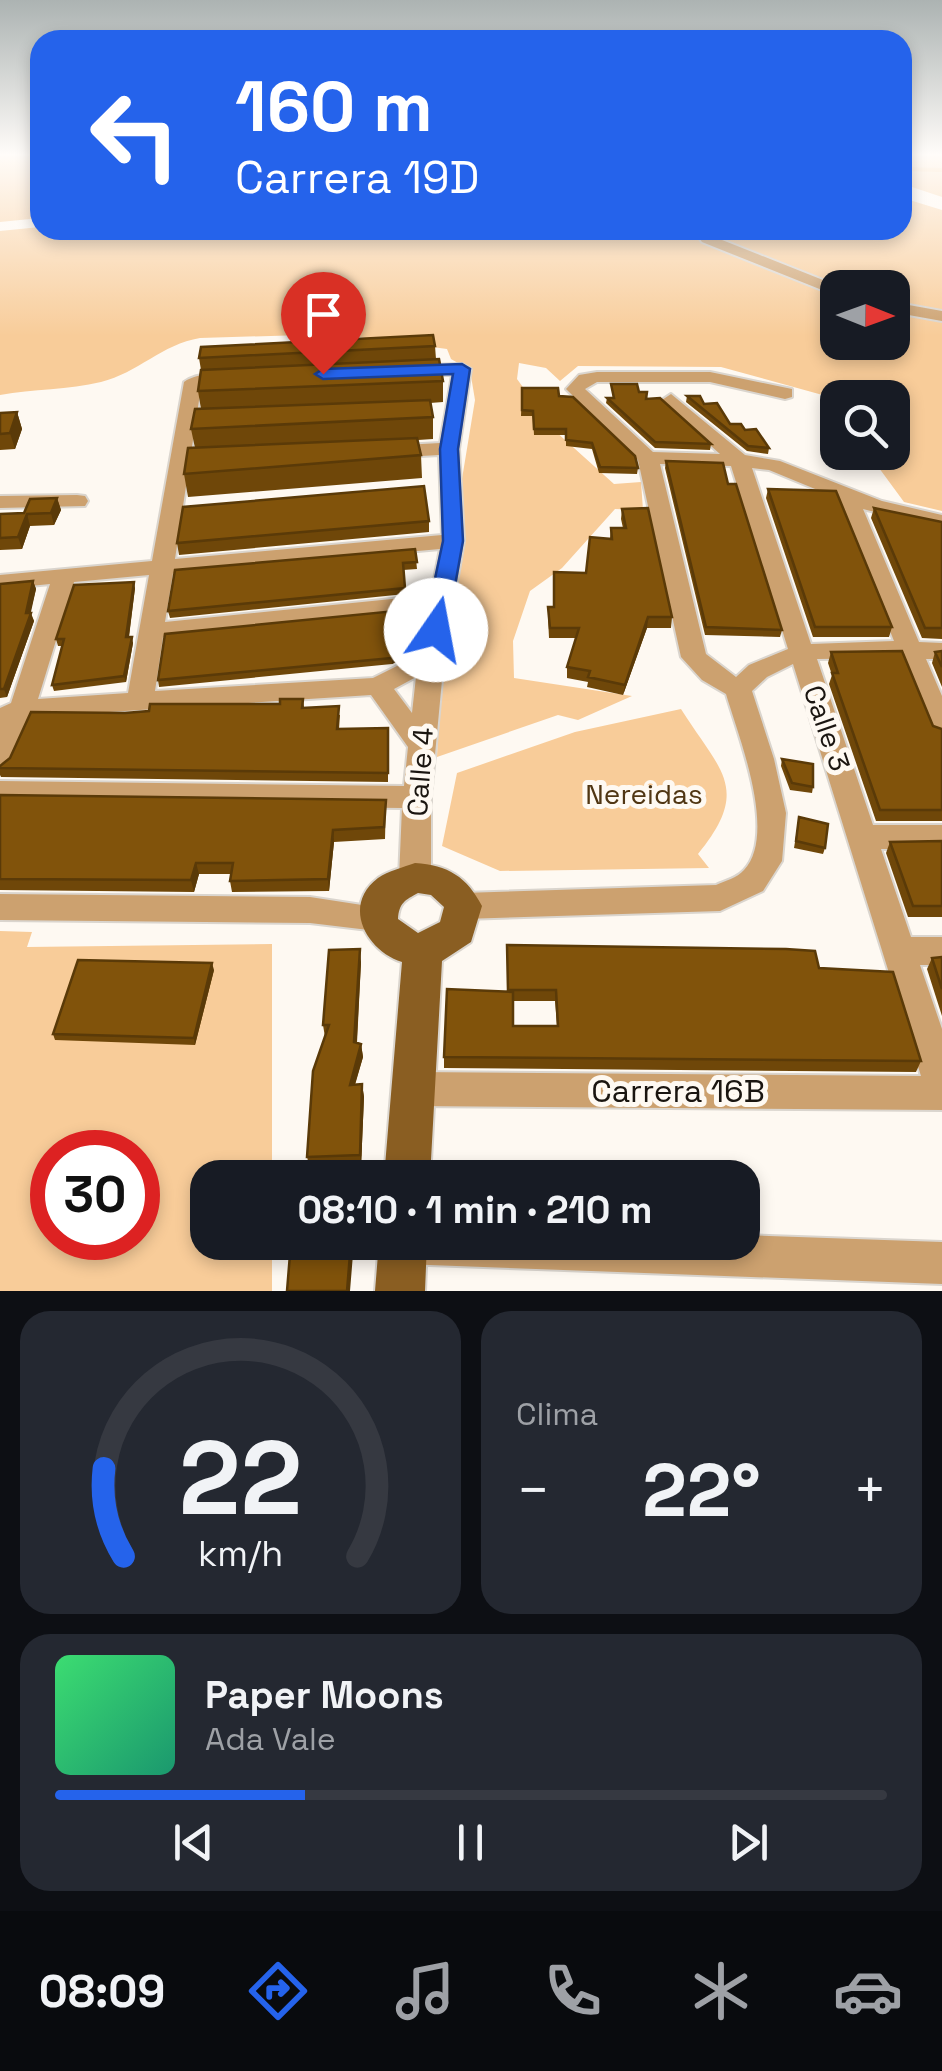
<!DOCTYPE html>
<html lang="es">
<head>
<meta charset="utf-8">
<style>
	:root { --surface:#171b24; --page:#242831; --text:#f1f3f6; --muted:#9ea1a6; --line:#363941; --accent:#2563eb }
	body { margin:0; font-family:"Space Grotesk",sans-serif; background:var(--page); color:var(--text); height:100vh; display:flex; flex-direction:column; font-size:38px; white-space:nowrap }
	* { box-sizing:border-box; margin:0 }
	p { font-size:32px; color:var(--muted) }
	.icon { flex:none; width:55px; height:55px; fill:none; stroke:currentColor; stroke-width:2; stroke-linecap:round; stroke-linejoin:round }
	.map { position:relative; height:1291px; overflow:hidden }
	.panel { display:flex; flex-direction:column; gap:20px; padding:20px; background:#0d0f14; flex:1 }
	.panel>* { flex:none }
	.top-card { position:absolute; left:30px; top:30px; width:882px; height:210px; border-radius:30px; box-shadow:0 5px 15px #0003; background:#2563eb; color:#fff; overflow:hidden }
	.needle { width:65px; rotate:91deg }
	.buttons { position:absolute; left:820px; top:270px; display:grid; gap:20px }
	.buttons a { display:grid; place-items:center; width:90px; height:90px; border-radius:20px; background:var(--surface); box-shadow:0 5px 15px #0003; font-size:50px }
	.speed { position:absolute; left:30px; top:1130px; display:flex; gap:20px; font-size:50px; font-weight:700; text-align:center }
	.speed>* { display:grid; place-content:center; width:130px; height:130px; border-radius:50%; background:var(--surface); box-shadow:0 5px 15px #0003; line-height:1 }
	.speed .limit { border:15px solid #d22; background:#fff; color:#111 }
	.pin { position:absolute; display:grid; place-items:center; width:85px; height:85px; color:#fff; margin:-102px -42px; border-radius:50% 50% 50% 0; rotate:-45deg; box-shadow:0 0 10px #0007 }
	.pin .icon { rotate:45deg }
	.me { position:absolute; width:110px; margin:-55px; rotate:12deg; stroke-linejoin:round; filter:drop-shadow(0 0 8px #0008) }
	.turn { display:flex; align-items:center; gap:35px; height:210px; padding:0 40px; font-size:45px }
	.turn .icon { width:130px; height:130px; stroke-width:2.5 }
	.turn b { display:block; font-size:70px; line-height:85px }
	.big { font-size:75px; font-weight:800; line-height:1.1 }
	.panel .widget { flex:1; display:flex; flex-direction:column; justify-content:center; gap:15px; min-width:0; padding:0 35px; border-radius:30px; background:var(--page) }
	.panel .dial { align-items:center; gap:0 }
	.dial svg { height:260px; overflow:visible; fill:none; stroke:var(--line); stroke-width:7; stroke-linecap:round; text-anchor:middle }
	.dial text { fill:var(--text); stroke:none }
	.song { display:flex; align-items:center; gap:30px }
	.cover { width:120px; height:120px; border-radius:15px; background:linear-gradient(135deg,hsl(140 70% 55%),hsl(160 70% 35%)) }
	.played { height:10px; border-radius:5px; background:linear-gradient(90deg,var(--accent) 30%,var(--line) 30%) }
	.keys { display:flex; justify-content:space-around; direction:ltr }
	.heat { display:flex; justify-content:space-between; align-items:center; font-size:55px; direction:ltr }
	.panel .tiles { flex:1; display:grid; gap:20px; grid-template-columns:1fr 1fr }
	.widget:last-child { grid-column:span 2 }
	.trip { position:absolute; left:190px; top:1160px; width:570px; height:100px; border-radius:30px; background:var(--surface); box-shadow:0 5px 15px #0003; font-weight:800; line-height:100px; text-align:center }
	.dock { display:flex; height:160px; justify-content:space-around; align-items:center; background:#090b0e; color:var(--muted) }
	.dock .icon { width:70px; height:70px }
	.dock .on { color:var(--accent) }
	.dock b { font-size:45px; color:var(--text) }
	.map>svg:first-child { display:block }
	.green { fill:#f8cc99; fill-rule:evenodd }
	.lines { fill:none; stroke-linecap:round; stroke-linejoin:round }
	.stream { stroke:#f3b260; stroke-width:4 }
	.minor-casing { stroke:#dad5ce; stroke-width:4 }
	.major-casing { stroke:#dad5ce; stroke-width:4 }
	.minor { fill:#cca16f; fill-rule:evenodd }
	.major { fill:#8a5e22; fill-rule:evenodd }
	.wall { fill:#6f4709; fill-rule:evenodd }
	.shaded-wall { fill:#5a3a08 }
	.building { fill:#81530b; stroke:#5a3a08; stroke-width:2.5 }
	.route { fill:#2563eb; stroke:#184099; stroke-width:2.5 }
	.labels { text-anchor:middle; stroke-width:10; stroke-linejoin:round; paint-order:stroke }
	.street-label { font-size:28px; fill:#1a1510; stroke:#fef9f2 }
	.park-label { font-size:28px; fill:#503613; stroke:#fef9f2 }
	.near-street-label { font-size:32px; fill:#1a1510; stroke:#fef9f2 }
</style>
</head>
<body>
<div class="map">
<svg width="942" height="1291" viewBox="0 0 942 1291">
	<rect width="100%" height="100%" fill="#fef9f2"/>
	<path class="green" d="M0 155H40V218L0 222Z
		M903 155H942V197L903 184Z
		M903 198 942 210V511L904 502 868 453 892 452V398L837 399 721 367 578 366 560 381 546 368 519 363 517 379 554 430 614 484 641 482 643 510 615 509 562 568 530 591 513 641 514 678 632 696 578 720 558 715 437 757 439 697 465 541 461 485 475 400 470 370 451 359 447 349 337 334 200 338C162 344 138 373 101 382 69 390 33 389 0 395V231L40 227V230H902ZM838 288H892V342H838Z
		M681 709C720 771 752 788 698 854L709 868 500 871 442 846 457 773 575 732Z
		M0 931 32 932 27 947 272 944V1177L208 1178V1242L272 1243V1291H0ZM52 1152H138V1238H52Z"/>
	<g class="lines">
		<path class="stream" d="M902 169 942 170"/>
		<g class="minor-casing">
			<path id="minor" d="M707 235 712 236 843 288H838V296L832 294 702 242 700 239Z
				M892 302 942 311V321L892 312Z
				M462 364 471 369 459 449 464 541 444 659 431 797V878L426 887 415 890 404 887 399 878 402 808 0 803V781L404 786 408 747 371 695 32 717 10 766 0 769V708L11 703 50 584 0 589V575L152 561 184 382C196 373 227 370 239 379L230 384 201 387 175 559 442 535 439 455 386 458 376 452 386 446 440 443 452 375H409L400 370 403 366ZM440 549 431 595 165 622 173 573ZM149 575 128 693 38 699 74 582ZM428 610 419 655 373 678 155 691 163 637ZM416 677 412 713 394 689Z
				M597 372H710L792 389V397L785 399 710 382H597L585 389 653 452 720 454 664 404 662 400 671 394 745 455 780 461 882 501 942 515V529L863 509 919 642 942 643V659H926L942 696V737L932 735 928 728 901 658 817 659 873 825H942V849H881L911 937H942V965H920L942 1029V1110L413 1106 400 1101 395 1089 400 1077 413 1072 921 1076 793 664 767 677 752 691 774 759 786 813 782 861 763 891 720 911 463 919 452 915 447 906 452 897 463 893 716 885C725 881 737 878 744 870 778 834 738 735 726 694L702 680 681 657 638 460 566 389 579 375ZM660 464 731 466 788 649 749 665 736 677 706 654ZM752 468 769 470 837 498 894 641 811 644Z
				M77 495 85 496 88 501 85 506 0 508V496Z
				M0 894 310 897 388 909 393 918 388 927 377 931 310 923 0 920Z
				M742 1235 942 1242V1284L403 1264 389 1258 383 1244 742 1242Z"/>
		</g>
		<g class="major-casing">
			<path id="major" d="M415 863C448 865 467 877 482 906L471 942 442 961 430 1178H384L402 962C367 951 341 906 378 878 388 871 404 867 415 863ZM418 893 431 895 444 907 440 922 418 933 398 919C399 903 405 900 418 893Z
				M379 1242H427L425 1291H375Z"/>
		</g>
		<use href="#minor" class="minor"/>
		<use href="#major" class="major"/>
	</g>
	<path class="wall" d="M435 346 436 359 443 381V402L430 403 433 417V439L418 440 421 455 422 478 188 497 184 474 195 448 191 429 201 409 198 391 201 370 199 358Z
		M611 384 639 392 646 399 711 444 710 450 655 448 606 403 607 398H613Z
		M522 388 559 396 638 468 637 474 599 473 592 449 566 446V435H534L533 416H521Z
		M687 396 704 404 730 424 745 430 769 448 768 454 747 451 686 402Z
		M17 412 22 429 15 449 0 450V413Z
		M666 461 728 484 782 630 780 637 705 635 665 468Z
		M768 489 892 627 889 637H813L766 498Z
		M57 498 61 510 54 525 30 526 22 549 0 550V514L24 513Z
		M874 508 942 522V639L922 638 871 518Z
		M622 509 672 617 671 628H647L623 695 587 687 588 682 567 678V667L576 638H549L548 617V607H553L586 573 610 539 611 528H623L621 519Z
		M429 521V532L179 555 177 543Z
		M415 549 417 569 403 570 405 594 170 618 168 611Z
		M33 581 36 589 30 613 34 621 7 697 0 698V584Z
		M135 588 129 637 133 643 126 682 54 691 52 685 63 646H58L56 639Z
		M942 651V687L932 663 935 652Z
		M831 652 933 726 942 729V821H876L829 684 832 675 828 663Z
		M408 656 392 664 159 687 158 680Z
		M303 699 304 707 340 715 339 729 388 728V782L1 777 0 775V766Z
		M782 759 813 787 812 793 790 790 781 766Z
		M0 795 386 800 385 839 334 842 329 891 232 892 230 881 231 874H199L194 892 0 890Z
		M799 817 825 848 823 854 794 848Z
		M942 841V917H908L886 853 890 842Z
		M507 945 819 968 921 1061 916 1072 444 1068V1057L508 991ZM513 1001H555L557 1026H513Z
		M942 957V1016L927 969 932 958Z
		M361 962 357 1043 361 1044 363 1057 355 1085 362 1084 364 1097 361 1167 310 1169 307 1157 325 1037 323 1025Z
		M214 970 195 1045 55 1040 53 1034Z"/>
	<path class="shaded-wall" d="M17 412 22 429 15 449 10 433Z
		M57 498 61 510 54 525 51 513Z
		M27 514 30 526 22 549 18 537Z
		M33 581 36 589 29 621 31 613 34 621 7 697 4 689Z
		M134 582 135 588 128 643 126 637Z
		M648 617 647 628 623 695 625 685Z
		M132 637 133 643 126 682 124 676Z
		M408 650V656L392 664V658Z
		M333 830 334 842 329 891 328 879Z
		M196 863 199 874 194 892 191 880Z
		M360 949 361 962 356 1055 354 1042Z
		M212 963 214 970 195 1045 194 1038Z
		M361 1044 363 1057 351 1097 350 1085Z
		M362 1084 364 1097 361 1167 360 1155Z
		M351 1242H354L350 1291H347Z"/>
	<path class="building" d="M433 335 435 346 199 358 201 347Z
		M439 359 443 381 198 391 201 370Z
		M611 384H637L639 392H647L646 399 660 398 711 444 655 442 607 398H614Z
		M522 388H558L559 396 573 397 635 456 638 468 600 467 592 443 566 440V429H534L533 411 522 410Z
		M687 396H700L704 404 717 403 730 424H741L745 430 756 429 769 448 748 446Z
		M430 400 433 417 191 429 195 409Z
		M17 412 10 433 0 434V413Z
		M417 438 421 455 184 474 188 448Z
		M666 461 723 463 728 484H736L782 630 706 627Z
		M424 486 429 521 177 543 183 507Z
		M768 489 836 491 892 627H815Z
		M57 498 51 513 27 514 18 537 0 538V514L24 513 30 499Z
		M648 508 672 617H648L625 685 588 677 590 671 567 667 579 628H550L548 607H554V572L586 573 590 537 612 539 611 528H626L622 509Z
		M874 508 942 522V628H925Z
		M415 549 417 562 403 563 405 588 168 611 175 570Z
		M33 581 26 613H31L4 689H0V584Z
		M134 582 126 637H132L124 676 52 685 64 639H56L74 585Z
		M405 610 408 650 392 658 158 680 165 634Z
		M902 651 933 726 942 729V810H880L832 673H838L831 652Z
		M942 651V667L935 652Z
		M280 699H303L302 708 339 706 337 729 388 728V773L0 768V766L10 758 31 712 125 713 149 711 150 704H280Z
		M782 759 813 764V787L792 783Z
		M0 795 386 800 384 827 333 830 328 879 230 881 233 863H196L191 880 0 879Z
		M799 817 828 824 825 848 796 841Z
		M942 841V906H913L890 842Z
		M507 945 786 949 815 951 819 968 893 972 921 1061 444 1057 447 989 513 992V1026H558L556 990H508Z
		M360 949 354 1042 361 1044 350 1085 362 1084 360 1155 307 1157 313 1071 329 1025H323L329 950Z
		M942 957V989L932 958Z
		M78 960 212 963 194 1038 53 1034Z
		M291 1242H351L347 1291H287Z"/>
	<linearGradient id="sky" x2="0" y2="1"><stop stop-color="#acb3b2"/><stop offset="0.46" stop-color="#fffcf9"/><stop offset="1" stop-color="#fffcf9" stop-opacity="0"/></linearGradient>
	<rect width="942" height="336" fill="url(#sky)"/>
	<path class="route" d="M462 364 470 369 458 449 463 541 447 630 436 637 424 630 443 541 440 449 453 374 323 379 315 374 323 369Z"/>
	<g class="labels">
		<g class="street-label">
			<text transform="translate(827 728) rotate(71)" y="10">Calle 3</text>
			<text transform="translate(420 772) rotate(-86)" y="10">Calle 4</text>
		</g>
		<g class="park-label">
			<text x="644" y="804">Nereidas</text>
		</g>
		<g class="near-street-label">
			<text x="678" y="1102">Carrera 16B</text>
		</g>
	</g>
</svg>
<div class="buttons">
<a><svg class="needle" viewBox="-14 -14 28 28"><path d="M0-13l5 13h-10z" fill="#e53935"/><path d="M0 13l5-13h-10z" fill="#9ea1a6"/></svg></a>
<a><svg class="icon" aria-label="search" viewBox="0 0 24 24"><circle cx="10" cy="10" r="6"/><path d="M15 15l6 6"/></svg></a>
</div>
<div class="speed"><div class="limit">30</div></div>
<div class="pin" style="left:323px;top:374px;background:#d93025"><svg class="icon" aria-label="arrive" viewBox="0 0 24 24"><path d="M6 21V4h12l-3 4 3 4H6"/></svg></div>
<svg class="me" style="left:436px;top:630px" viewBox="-20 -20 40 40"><circle r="19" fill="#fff"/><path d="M0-13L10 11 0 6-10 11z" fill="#2563eb"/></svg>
<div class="trip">08:10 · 1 min · 210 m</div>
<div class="top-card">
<div class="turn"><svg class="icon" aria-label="left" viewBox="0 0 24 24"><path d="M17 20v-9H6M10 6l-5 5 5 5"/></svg><div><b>160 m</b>Carrera 19D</div></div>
</div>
</div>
<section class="panel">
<div class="tiles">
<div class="widget dial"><svg viewBox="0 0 100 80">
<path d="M14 69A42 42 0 1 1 86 69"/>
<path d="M14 69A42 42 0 0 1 8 42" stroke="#2563eb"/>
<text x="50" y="56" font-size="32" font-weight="700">22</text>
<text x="50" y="72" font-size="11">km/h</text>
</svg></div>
<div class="widget"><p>Clima</p>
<div class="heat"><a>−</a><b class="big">22°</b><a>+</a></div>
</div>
<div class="widget">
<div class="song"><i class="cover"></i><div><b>Paper Moons</b><p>Ada Vale</p></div></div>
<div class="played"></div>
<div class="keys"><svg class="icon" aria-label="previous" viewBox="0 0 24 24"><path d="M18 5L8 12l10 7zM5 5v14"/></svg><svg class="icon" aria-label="pause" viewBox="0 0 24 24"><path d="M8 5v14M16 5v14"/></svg><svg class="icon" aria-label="next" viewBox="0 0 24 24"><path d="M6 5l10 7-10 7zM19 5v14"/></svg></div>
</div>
</div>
</section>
<nav class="dock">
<b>08:09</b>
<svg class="icon on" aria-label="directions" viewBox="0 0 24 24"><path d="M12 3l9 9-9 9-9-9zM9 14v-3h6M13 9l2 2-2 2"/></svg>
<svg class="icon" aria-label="music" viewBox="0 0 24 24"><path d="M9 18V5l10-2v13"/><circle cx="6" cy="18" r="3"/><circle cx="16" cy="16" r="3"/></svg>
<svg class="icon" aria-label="phone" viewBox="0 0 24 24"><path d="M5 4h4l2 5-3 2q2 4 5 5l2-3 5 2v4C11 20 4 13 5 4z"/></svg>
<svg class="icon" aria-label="climate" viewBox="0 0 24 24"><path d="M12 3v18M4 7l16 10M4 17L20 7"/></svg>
<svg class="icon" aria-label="car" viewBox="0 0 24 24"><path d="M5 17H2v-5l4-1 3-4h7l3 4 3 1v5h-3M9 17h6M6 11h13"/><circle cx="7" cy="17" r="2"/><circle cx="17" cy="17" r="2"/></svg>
</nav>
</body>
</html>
